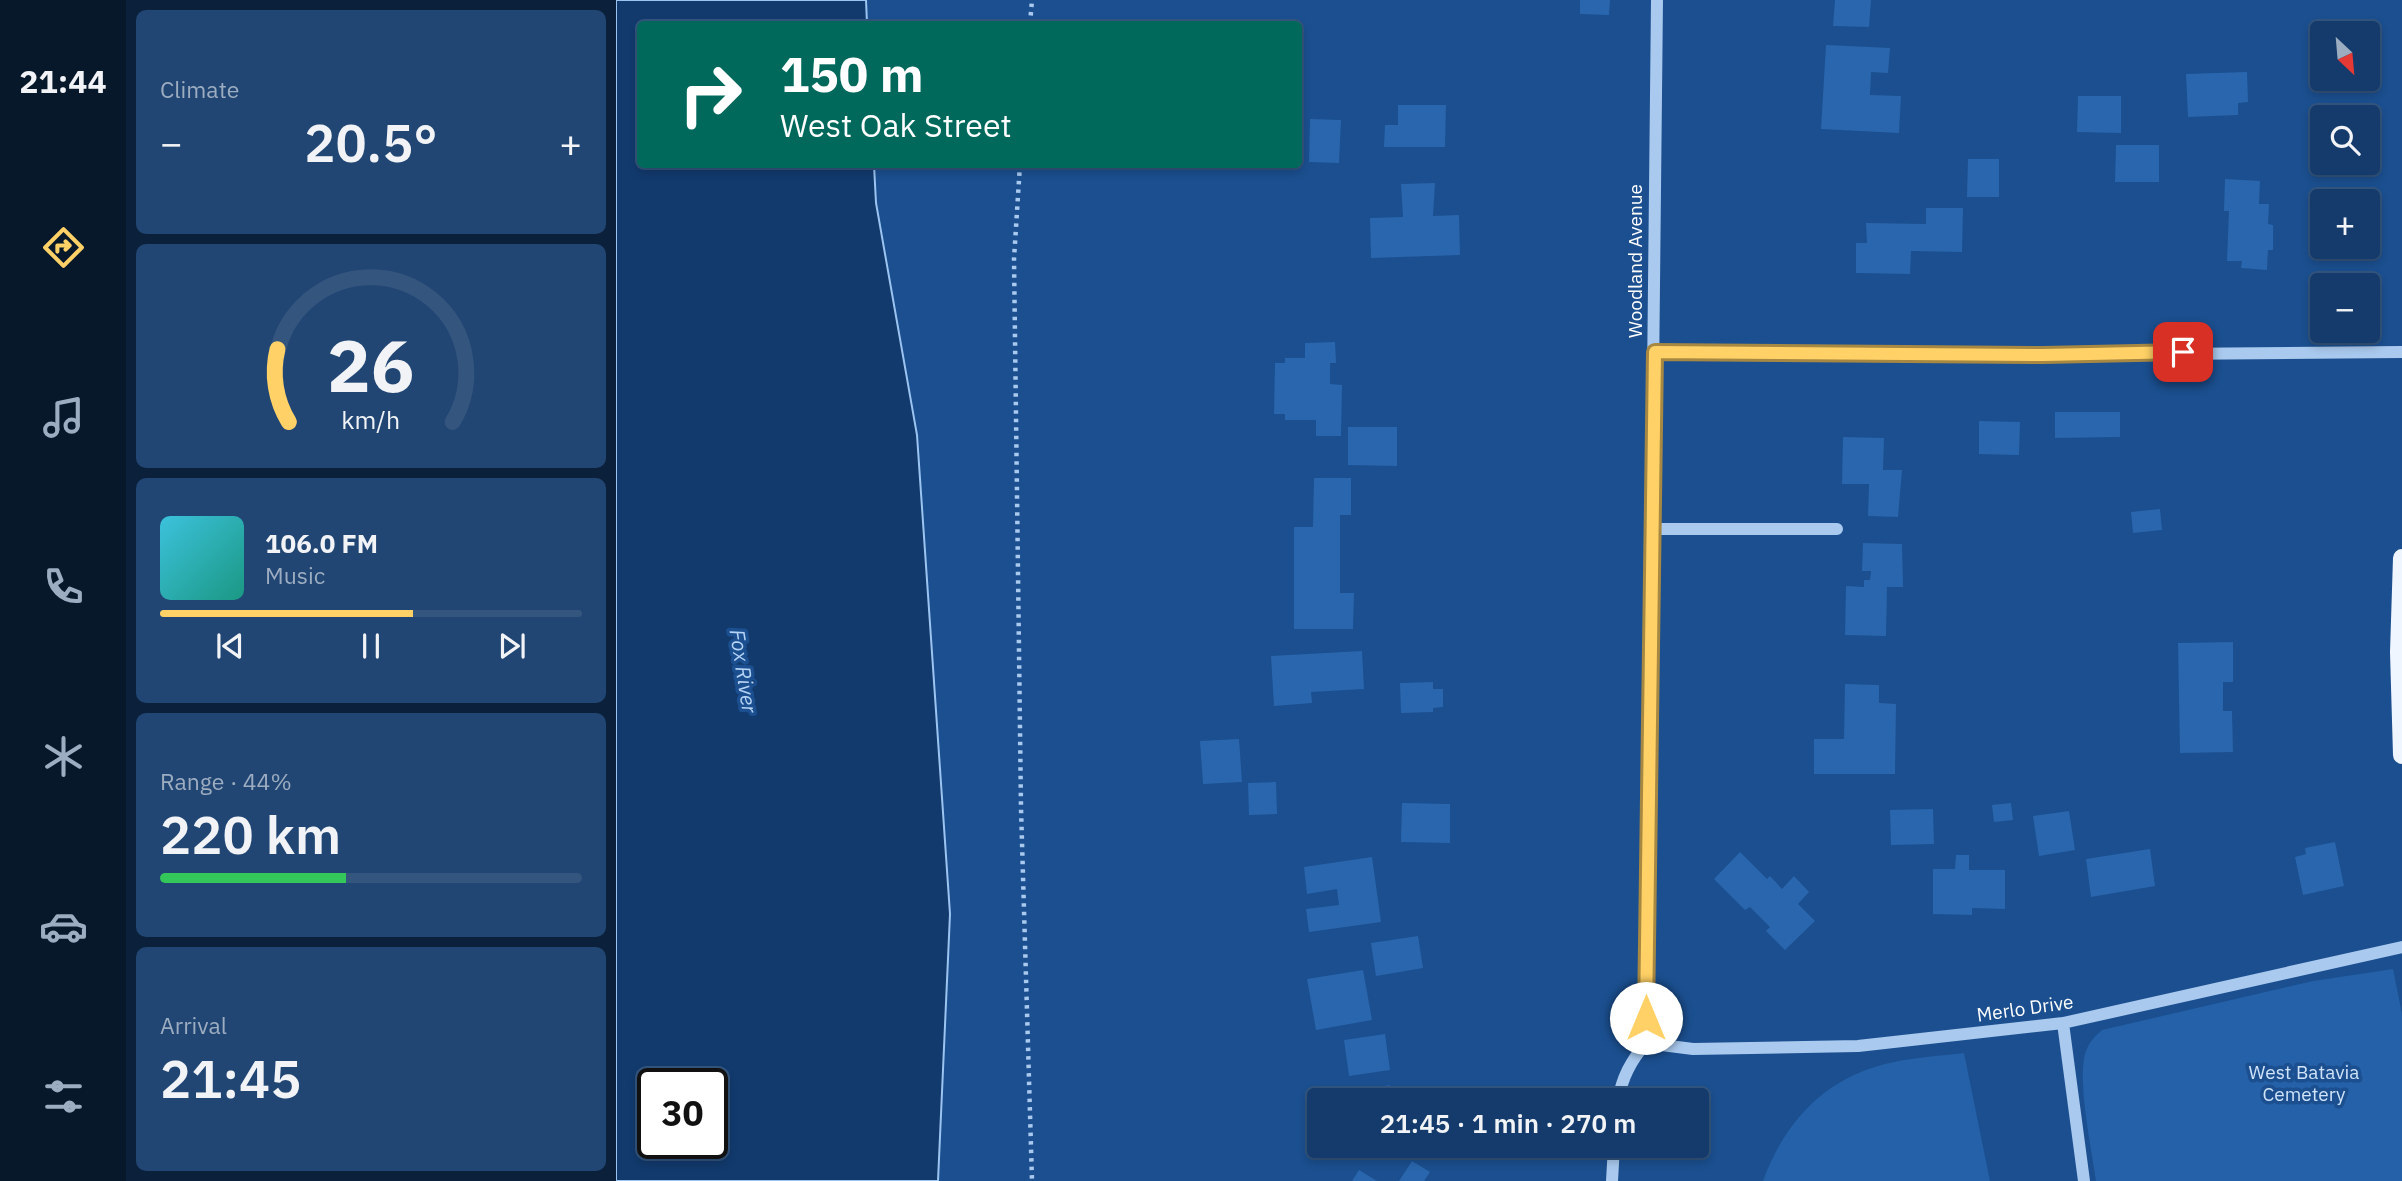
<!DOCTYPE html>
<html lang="en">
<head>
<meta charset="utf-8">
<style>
	:root { --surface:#143b6b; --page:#214673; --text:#f1f3f6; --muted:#9dadc1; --line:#33557e; --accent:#ffd166 }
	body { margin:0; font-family:"IBM Plex Sans",sans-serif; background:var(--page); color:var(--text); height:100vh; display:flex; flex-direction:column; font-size:26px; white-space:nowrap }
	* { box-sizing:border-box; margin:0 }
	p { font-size:23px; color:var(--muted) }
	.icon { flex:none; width:38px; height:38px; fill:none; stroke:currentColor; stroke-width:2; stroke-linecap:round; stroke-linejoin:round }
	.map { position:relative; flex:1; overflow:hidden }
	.side { display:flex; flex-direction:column; gap:10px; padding:10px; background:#0b203b; width:490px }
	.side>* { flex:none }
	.guide { position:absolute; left:21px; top:21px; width:665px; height:147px; border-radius:7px; box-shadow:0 4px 10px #0003,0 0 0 2px var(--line); background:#00695c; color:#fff; overflow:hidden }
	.needle { width:46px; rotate:154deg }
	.controls { position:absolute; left:1694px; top:21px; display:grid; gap:14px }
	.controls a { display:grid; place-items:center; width:70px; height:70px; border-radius:7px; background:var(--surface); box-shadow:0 4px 10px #0003,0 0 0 2px var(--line); font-size:35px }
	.speed { position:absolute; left:21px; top:1068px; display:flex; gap:14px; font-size:35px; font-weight:700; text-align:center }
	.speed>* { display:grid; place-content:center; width:91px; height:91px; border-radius:50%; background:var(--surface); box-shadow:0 4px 10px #0003,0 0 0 2px var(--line); line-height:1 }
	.speed .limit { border:4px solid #111; border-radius:10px; background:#fff; color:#111 }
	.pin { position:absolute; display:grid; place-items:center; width:60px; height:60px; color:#fff; margin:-30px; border-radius:14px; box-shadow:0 4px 10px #0006 }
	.me { position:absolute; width:77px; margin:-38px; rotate:0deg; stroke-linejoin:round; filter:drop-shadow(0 0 5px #0008) }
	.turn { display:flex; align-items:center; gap:24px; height:147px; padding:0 28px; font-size:32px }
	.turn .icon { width:91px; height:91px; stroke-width:2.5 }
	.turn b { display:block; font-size:49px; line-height:60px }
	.big { font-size:52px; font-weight:600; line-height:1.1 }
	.side .tile { flex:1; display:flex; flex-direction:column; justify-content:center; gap:10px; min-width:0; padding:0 24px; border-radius:10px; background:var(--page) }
	.side .dial { align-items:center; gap:0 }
	.dial svg { height:182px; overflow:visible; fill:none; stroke:var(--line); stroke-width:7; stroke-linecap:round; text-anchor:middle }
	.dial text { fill:var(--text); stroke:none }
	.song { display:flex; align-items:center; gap:21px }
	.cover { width:84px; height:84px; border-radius:10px; background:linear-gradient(135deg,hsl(190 70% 55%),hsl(170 70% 35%)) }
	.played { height:7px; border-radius:4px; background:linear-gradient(90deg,var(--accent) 60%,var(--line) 60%) }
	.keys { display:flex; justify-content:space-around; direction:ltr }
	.heat { display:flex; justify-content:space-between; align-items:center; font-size:38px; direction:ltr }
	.charge { height:10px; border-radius:5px; background:linear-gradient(90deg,#34c759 44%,var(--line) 0) }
	.trip { position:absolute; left:691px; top:1088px; width:402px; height:70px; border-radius:7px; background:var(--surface); box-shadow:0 4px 10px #0003,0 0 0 2px var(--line); font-weight:600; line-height:70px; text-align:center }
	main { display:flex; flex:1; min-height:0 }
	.menu { display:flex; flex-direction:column; width:126px; justify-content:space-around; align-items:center; background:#08182b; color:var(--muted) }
	.menu .icon { width:49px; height:49px }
	.menu .current { color:var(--accent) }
	.menu b { font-size:32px; color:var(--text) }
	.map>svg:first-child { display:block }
	.green { fill:#2461a8 }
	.water { fill:#123a6d; stroke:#9cc4f0; stroke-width:2; fill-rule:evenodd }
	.building { fill:#2a66ad }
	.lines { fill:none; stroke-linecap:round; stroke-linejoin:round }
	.path { stroke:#a9c9ee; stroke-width:4.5; stroke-dasharray:3.5 5; stroke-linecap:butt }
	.minor { stroke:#a9c9ee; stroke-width:12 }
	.major { stroke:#f0f6ff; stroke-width:18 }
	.route-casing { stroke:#a68842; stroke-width:18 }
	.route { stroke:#ffd166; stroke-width:12 }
	.labels { text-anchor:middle; stroke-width:7; stroke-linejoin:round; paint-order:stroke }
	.street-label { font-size:19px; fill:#fff; stroke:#1b4f8f }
	.park-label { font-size:19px; fill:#cfe3fa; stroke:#1b4f8f }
	.water-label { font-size:21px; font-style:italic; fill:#b5d3f5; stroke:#1b4f8f }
</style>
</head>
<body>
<main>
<nav class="menu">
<b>21:44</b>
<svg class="icon current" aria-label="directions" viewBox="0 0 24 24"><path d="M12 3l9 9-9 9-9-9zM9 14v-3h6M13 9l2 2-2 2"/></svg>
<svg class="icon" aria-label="music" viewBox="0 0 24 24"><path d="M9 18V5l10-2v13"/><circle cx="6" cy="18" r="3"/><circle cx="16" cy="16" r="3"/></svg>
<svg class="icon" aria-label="phone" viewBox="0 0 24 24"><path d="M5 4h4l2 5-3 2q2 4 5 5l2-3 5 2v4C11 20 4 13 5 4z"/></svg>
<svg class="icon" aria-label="climate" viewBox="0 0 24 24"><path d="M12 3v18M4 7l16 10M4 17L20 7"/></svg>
<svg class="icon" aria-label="car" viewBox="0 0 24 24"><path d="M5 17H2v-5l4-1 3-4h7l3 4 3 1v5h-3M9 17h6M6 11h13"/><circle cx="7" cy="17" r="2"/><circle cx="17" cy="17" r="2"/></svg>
<svg class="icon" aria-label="filters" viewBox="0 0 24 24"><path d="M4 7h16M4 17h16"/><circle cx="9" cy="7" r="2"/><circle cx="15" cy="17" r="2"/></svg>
</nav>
<section class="side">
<div class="tile"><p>Climate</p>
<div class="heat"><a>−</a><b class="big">20.5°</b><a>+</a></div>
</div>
<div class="tile dial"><svg viewBox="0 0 100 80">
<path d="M14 69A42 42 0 1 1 86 69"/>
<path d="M14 69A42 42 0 0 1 9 37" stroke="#ffd166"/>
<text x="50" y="56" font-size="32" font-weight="700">26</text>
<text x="50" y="72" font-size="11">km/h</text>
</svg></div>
<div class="tile">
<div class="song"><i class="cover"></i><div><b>106.0 FM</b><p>Music</p></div></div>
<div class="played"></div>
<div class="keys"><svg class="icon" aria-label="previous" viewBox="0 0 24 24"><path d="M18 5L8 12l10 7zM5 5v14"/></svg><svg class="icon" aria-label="pause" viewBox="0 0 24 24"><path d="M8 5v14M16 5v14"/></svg><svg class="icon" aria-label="next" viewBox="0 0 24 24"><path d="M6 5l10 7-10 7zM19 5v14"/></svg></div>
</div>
<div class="tile"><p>Range · 44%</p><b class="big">220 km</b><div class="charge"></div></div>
<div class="tile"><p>Arrival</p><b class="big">21:45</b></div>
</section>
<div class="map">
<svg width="1786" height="1181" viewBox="0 0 1786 1181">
	<rect width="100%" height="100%" fill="#1b4f8f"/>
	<path class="green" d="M1777 969 1786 1014V1181H1480C1476 1150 1460 1078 1470 1051 1474 1041 1479 1036 1486 1030L1697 981Z
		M1348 1053 1374 1181H1147C1169 1120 1212 1075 1278 1062 1301 1057 1325 1056 1348 1053Z"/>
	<path class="water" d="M0 0H250L251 24H24V164L258 165 260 203 301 435 334 914 322 1181H0ZM37 1083H96V1143H37Z"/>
	<path class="building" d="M964 0H994L993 15 964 14Z
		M1219 0H1255L1253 27 1217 26Z
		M1210 45 1274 48 1272 73 1255 72 1254 95 1285 96 1283 133 1205 129Z
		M1631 72 1632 102 1622 103V115L1572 117 1570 74Z
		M1462 96H1505V133L1461 132Z
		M782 105H830L829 147H768L769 125H782Z
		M694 119 725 120 723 163 693 162Z
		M1500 145H1543V182H1499Z
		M1352 159H1383V197H1351Z
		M1609 179 1644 181 1643 204H1653L1652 224 1657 225V250H1652L1651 270 1625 268 1626 261H1611L1613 211H1608Z
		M819 183 817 216 843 215 844 255 755 258 754 218 787 217 785 184Z
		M1310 208H1347L1346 252 1295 251 1294 274 1240 273V243H1251L1250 223 1310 224Z
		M719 342 720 363H714V384L726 385 725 436H700V420H669V414H658L659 363H669V358H689V343Z
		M1439 412H1504V437L1439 438Z
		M1363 421 1404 422 1403 455 1363 454Z
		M732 427H781V466L732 465Z
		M1227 437 1268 438 1267 470H1286L1282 517 1252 516 1253 484H1226Z
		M698 478H735V515H724V593H738L737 629H678V527H697Z
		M1544 509 1546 530 1517 533 1515 512Z
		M1247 543 1286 544 1287 587H1271L1270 636 1229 635 1230 586 1248 587V580H1254L1255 571H1246Z
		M1617 642V682H1607V711H1616L1617 752 1564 753 1562 643Z
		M746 651 748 689 695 692 696 703 658 706 655 656Z
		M817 682V689H827V707L817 708V712L785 713 784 683Z
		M1229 684 1263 685V703L1280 704 1279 774H1198V739H1228Z
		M623 739 626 782 587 784 584 741Z
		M660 782 661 814 633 815 632 783Z
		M786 803 834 804V843L785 842Z
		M1395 803 1397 820 1378 822 1376 805Z
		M1317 809 1318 844 1275 845 1274 810Z
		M1453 811 1459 850 1423 856 1417 816Z
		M1719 842 1728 886 1687 895 1679 857 1690 854 1689 848Z
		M1534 849 1539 886 1475 897 1470 859Z
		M1124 852 1151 879 1154 876 1166 889 1178 876 1193 892 1182 904 1199 921 1169 950 1150 931 1154 927 1134 907 1129 910 1098 879Z
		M1340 855H1353V870H1389V909L1356 908V915L1317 914V869H1339Z
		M756 857 765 922 693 932 690 909 723 905 721 889 691 894 688 867Z
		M802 936 807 968 760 976 755 943Z
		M747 970 756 1020 700 1030 691 979Z
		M769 1034 774 1070 733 1076 728 1040Z
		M774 1085 777 1101H735L733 1091Z
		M796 1161 814 1172 808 1181H783Z
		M743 1170 761 1181H736Z"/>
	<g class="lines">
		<path class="path" d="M414 24 416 0
			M404 164 398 259 405 808 416 1181"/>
		<path class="minor" d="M1039 352 1427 355 1786 352
			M1036 529H1221
			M1447 1023 1468 1181
			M1030 1043 1077 1049 1242 1046 1447 1023 1786 947
			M1002 1101C1006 1077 1015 1061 1030 1043L1041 0
			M996 1181 998 1146"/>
		<path class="major" d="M1786 558 1783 652 1786 755"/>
	</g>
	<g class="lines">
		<g class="route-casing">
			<path id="route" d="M1030 1018 1039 352 1427 355 1567 352"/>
		</g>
		<use href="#route" class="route"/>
	</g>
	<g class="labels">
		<g class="street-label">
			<text transform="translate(1019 261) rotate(-90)" y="7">Woodland Avenue</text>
			<text transform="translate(1409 1008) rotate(-8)" y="7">Merlo Drive</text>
		</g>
		<g class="park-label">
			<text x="1688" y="1079">West Batavia<tspan x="1688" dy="22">Cemetery</tspan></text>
		</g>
		<g class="water-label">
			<text transform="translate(127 671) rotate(81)" y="7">Fox River</text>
		</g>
	</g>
</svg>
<div class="controls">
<a><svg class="needle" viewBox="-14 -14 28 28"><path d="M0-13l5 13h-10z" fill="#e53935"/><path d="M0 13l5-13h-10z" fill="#9dadc1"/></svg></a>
<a><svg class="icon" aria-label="search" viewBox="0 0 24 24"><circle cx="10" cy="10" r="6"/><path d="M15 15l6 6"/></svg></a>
<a>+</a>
<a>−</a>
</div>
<div class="speed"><div class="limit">30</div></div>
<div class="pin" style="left:1567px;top:352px;background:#d93025"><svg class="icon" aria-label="arrive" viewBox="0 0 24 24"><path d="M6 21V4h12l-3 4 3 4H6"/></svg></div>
<svg class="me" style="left:1030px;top:1018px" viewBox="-20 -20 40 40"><circle r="19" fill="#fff"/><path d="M0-13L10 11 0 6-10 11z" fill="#ffd166"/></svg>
<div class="trip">21:45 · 1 min · 270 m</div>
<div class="guide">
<div class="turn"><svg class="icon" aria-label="right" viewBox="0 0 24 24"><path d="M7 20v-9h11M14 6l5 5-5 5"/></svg><div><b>150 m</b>West Oak Street</div></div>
</div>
</div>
</main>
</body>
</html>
